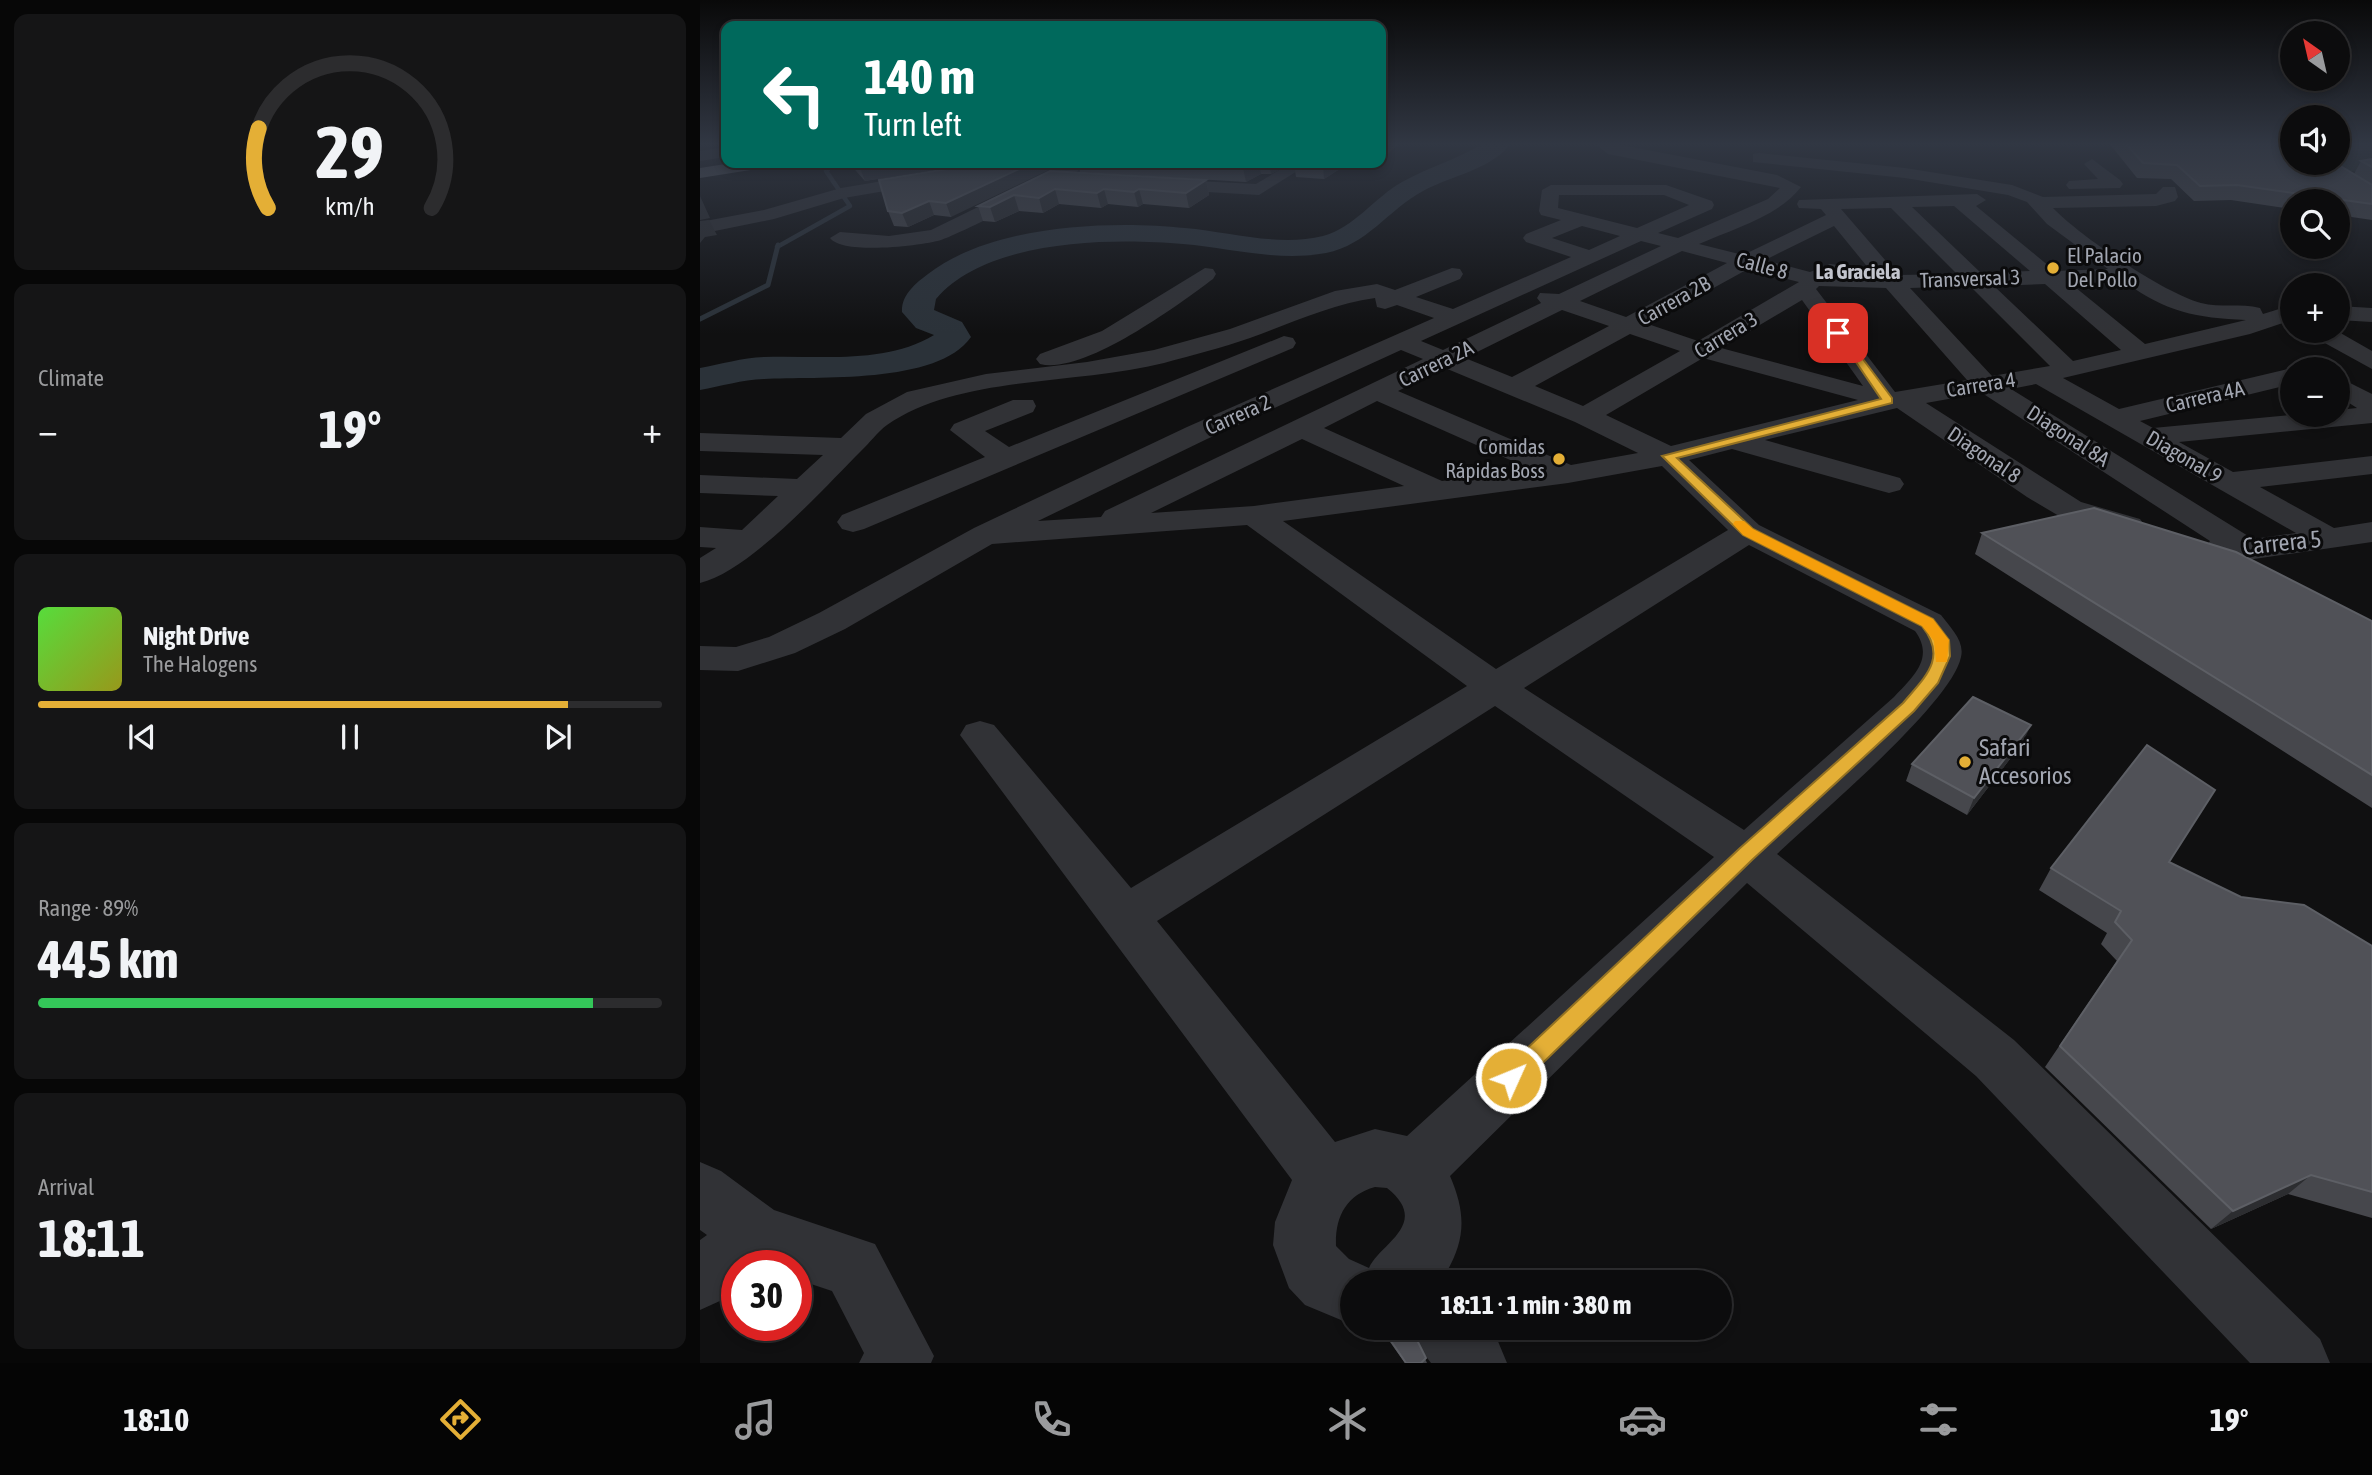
<!DOCTYPE html>
<html lang="en">
<head>
<meta charset="utf-8">
<style>
	:root { --surface:#0c0c0d; --page:#151516; --text:#f1f3f6; --muted:#9a9b9d; --line:#2c2c2e; --accent:#e4af36 }
	body { margin:0; font-family:"Asap Condensed",sans-serif; background:var(--page); color:var(--text); height:100vh; display:flex; flex-direction:column; font-size:26px; white-space:nowrap }
	* { box-sizing:border-box; margin:0 }
	p { font-size:23px; color:var(--muted) }
	.icon { flex:none; width:38px; height:38px; fill:none; stroke:currentColor; stroke-width:2; stroke-linecap:round; stroke-linejoin:round }
	.map { position:relative; flex:1; overflow:hidden }
	.panel { display:flex; flex-direction:column; gap:14px; padding:14px; background:#070707; width:700px }
	.panel>* { flex:none }
	.guide { position:absolute; left:21px; top:21px; width:665px; height:147px; border-radius:14px; box-shadow:0 4px 10px #0003,0 0 0 2px var(--line); background:#00695c; color:#fff; overflow:hidden }
	.needle { width:46px; rotate:326deg }
	.tools { position:absolute; left:1580px; top:21px; display:grid; gap:14px }
	.tools a { display:grid; place-items:center; width:70px; height:70px; border-radius:50%; background:var(--surface); box-shadow:0 4px 10px #0003,0 0 0 2px var(--line); font-size:35px }
	.speed { position:absolute; left:21px; top:1250px; display:flex; gap:14px; font-size:35px; font-weight:700; text-align:center }
	.speed>* { display:grid; place-content:center; width:91px; height:91px; border-radius:50%; background:var(--surface); box-shadow:0 4px 10px #0003,0 0 0 2px var(--line); line-height:1 }
	.speed .limit { border:10px solid #d22; background:#fff; color:#111 }
	.pin { position:absolute; display:grid; place-items:center; width:60px; height:60px; color:#fff; margin:-30px; border-radius:14px; box-shadow:0 4px 10px #0006 }
	.me { position:absolute; width:77px; margin:-38px; rotate:46deg; stroke-linejoin:round; filter:drop-shadow(0 0 5px #0008) }
	.turn { display:flex; align-items:center; gap:24px; height:147px; padding:0 28px; font-size:32px }
	.turn .icon { width:91px; height:91px; stroke-width:2.5 }
	.turn b { display:block; font-size:49px; line-height:60px }
	.big { font-size:52px; font-weight:700; line-height:1.1 }
	.panel .tile { flex:1; display:flex; flex-direction:column; justify-content:center; gap:10px; min-width:0; padding:0 24px; border-radius:14px; background:var(--page) }
	.panel .dial { align-items:center; gap:0 }
	.dial svg { height:182px; overflow:visible; fill:none; stroke:var(--line); stroke-width:7; stroke-linecap:round; text-anchor:middle }
	.dial text { fill:var(--text); stroke:none }
	.song { display:flex; align-items:center; gap:21px }
	.cover { width:84px; height:84px; border-radius:10px; background:linear-gradient(135deg,hsl(110 70% 55%),hsl(60 70% 35%)) }
	.played { height:7px; border-radius:4px; background:linear-gradient(90deg,var(--accent) 85%,var(--line) 85%) }
	.keys { display:flex; justify-content:space-around; direction:ltr }
	.heat { display:flex; justify-content:space-between; align-items:center; font-size:38px; direction:ltr }
	.charge { height:10px; border-radius:5px; background:linear-gradient(90deg,#34c759 89%,var(--line) 0) }
	.trip { position:absolute; left:640px; top:1270px; width:392px; height:70px; border-radius:35px; background:var(--surface); box-shadow:0 4px 10px #0003,0 0 0 2px var(--line); font-weight:700; line-height:70px; text-align:center }
	.menu { display:flex; height:112px; justify-content:space-around; align-items:center; background:#050505; color:var(--muted) }
	.menu .icon { width:49px; height:49px }
	.menu .on { color:var(--accent) }
	.menu b { font-size:32px; color:var(--text) }
	main { display:flex; flex:1; min-height:0 }
	.map>svg:first-child { display:block }
	.green { fill:#1d241e }
	.lines { fill:none; stroke-linecap:round; stroke-linejoin:round }
	.stream-far1 { stroke:#2b3239; stroke-width:4.5 }
	.stream { stroke:#2b3239; stroke-width:5 }
	.river { fill:#2b3239; fill-rule:evenodd }
	.minor { fill:#313236; fill-rule:evenodd }
	.highway { fill:#5e6067; fill-rule:evenodd }
	.wall { fill:#46474c }
	.shaded-wall { fill:#2c2d30 }
	.building { fill:#505157; stroke:#5d5f65; stroke-width:2 }
	.route { fill:#e4af36; stroke:#947223; stroke-width:2 }
	.slow { fill:#f59e0b }
	.poi-dot { fill:#e4af36; stroke:#0b0b0c; stroke-width:2.5 }
	.labels { text-anchor:middle; stroke-width:6; stroke-linejoin:round; paint-order:stroke }
	.far-poi-label { font-size:21px; fill:#a2a6b1; stroke:#0b0b0c; text-anchor:start }
	.far-street-label { font-size:21px; fill:#a2a6b1; stroke:#0b0b0c }
	.far-neighbourhood-label { font-size:21px; font-weight:bold; fill:#c3c5ce; stroke:#0b0b0c }
	.street-label { font-size:24px; fill:#a2a6b1; stroke:#0b0b0c }
	.poi-label { font-size:24px; fill:#a2a6b1; stroke:#0b0b0c; text-anchor:start }
</style>
</head>
<body>
<main>
<section class="panel">
<div class="tile dial"><svg viewBox="0 0 100 80">
<path d="M14 69A42 42 0 1 1 86 69"/>
<path d="M14 69A42 42 0 0 1 10 34" stroke="#e4af36"/>
<text x="50" y="56" font-size="32" font-weight="700">29</text>
<text x="50" y="72" font-size="11">km/h</text>
</svg></div>
<div class="tile"><p>Climate</p>
<div class="heat"><a>−</a><b class="big">19°</b><a>+</a></div>
</div>
<div class="tile">
<div class="song"><i class="cover"></i><div><b>Night Drive</b><p>The Halogens</p></div></div>
<div class="played"></div>
<div class="keys"><svg class="icon" aria-label="previous" viewBox="0 0 24 24"><path d="M18 5L8 12l10 7zM5 5v14"/></svg><svg class="icon" aria-label="pause" viewBox="0 0 24 24"><path d="M8 5v14M16 5v14"/></svg><svg class="icon" aria-label="next" viewBox="0 0 24 24"><path d="M6 5l10 7-10 7zM19 5v14"/></svg></div>
</div>
<div class="tile"><p>Range · 89%</p><b class="big">445 km</b><div class="charge"></div></div>
<div class="tile"><p>Arrival</p><b class="big">18:11</b></div>
</section>
<div class="map">
<svg width="1672" height="1363" viewBox="0 0 1672 1363">
	<rect width="100%" height="100%" fill="#101011"/>
	<path class="green" d="M1672 148V172L1647 171 1638 161V149Z"/>
	<g class="lines">
		<path class="stream-far1" d="M77 247 150 206 126 171 135 163"/>
		<path class="stream" d="M0 319 68 285 78 245"/>
		<path class="river" d="M784 143H811C793 169 750 176 723 191 688 210 667 245 626 253 578 262 531 248 483 244 411 238 287 239 236 299L234 310 262 322 271 337C238 385 116 376 64 379 42 380 21 386 0 390V368C21 364 42 358 64 357 120 355 184 365 234 335L216 328 202 312C201 295 216 283 228 274 291 225 409 220 485 228 530 232 579 247 623 236 654 228 675 197 702 182 729 167 758 159 784 143Z"/>
		<path class="minor" d="M894 143H911L1077 175 1101 187C1078 217 1032 229 999 244L1043 255 1126 215 1121 209 1099 208 1097 204 1099 200 1277 194 1286 200 1276 206 1355 271 1408 269 1347 224 1327 202 1308 195 1205 178 1053 162V154L1059 153 1205 168 1312 185 1343 197 1456 194 1463 187H1475L1478 197 1475 201 1456 206 1353 208C1381 237 1464 293 1501 303 1520 308 1541 303 1560 308L1563 314 1592 305V320L1550 334 1363 378 1419 409 1592 368 1596 369H1592V384L1440 421 1453 428 1592 415H1638V410L1657 408 1638 396V377L1672 394V423L1479 442 1533 472 1672 456V474L1560 487 1634 528 1672 522V542L1547 560 1510 554 1506 547 1510 541 1282 393 1226 403 1381 502 1440 519 1445 526 1440 533 1429 536 1359 516 1327 497 1197 408 1065 440 1200 478 1204 484 1200 490 1189 493 1178 490 1032 449 989 460 1059 525 1241 615C1250 627 1265 641 1261 657 1252 703 1116 817 1077 854L1314 1040 1620 1339 1630 1363H1550L1276 1076 1047 883 750 1176C768 1218 765 1244 740 1283H653V1325L605 1305 589 1288 573 1245 575 1222 592 1180 260 735 266 725 280 721 294 725 431 888 767 686 547 525 292 544 145 629 95 653 38 671 0 670V646L36 647 69 637 119 613 274 528 487 427 734 318 697 305 685 309 677 307 675 298C632 304 591 323 550 338 522 348 492 355 464 363 378 385 259 375 187 425 177 432 170 443 161 451 125 487 50 571 0 583V558L16 548 0 547V527L42 530 78 496 0 493V475L97 479 123 455 0 451V433L141 438 166 414 207 392 286 374 387 362 454 350 530 329 635 291 677 284 695 290 752 268 760 269 763 274 760 279 716 297 753 309 871 257 826 242 823 238 826 234 861 220 841 215 839 211 842 190 851 185H966L1012 201 1014 205 1012 209 958 233 978 238 1068 199 1080 188 908 154ZM859 195H964L989 205 937 228 858 208ZM1254 206 1330 271 1281 273 1212 207ZM1191 208 1257 274 1198 275 1141 209ZM882 226 920 236 889 250 852 238ZM1134 226 1174 275 1138 273 1141 270 1138 265 1130 264 1110 272 1065 260ZM941 241 961 246 859 294 840 293 837 298 841 303 743 350 721 341ZM982 251 1027 263 926 317 880 301ZM1048 269 1099 282 998 341 948 324ZM1425 282C1466 312 1496 318 1546 320L1445 344 1370 283ZM1345 284 1421 350 1373 361 1294 286ZM1119 286 1186 288 1267 380 1195 392 1116 289ZM1270 286 1350 366 1292 376 1210 288ZM1102 300 1163 386 1021 348ZM862 310 909 326 812 377 765 358ZM930 334 980 351 883 406 835 386ZM701 350 723 359 405 511 401 517 338 521 507 439ZM1003 358 1158 400 971 446 906 415ZM745 368 875 422 938 453 871 465 698 391ZM1336 384 1596 533 1553 539 1311 389ZM677 401 833 470 742 481 624 428ZM602 439 704 486 554 506 451 513ZM962 466 1028 530 796 669 583 521 868 483ZM1049 545 1215 631C1235 658 1213 677 1194 697L1044 830 824 688ZM795 706 1014 857 707 1136 675 1129 635 1142 457 921ZM675 1187 687 1188C732 1224 679 1244 669 1268L649 1259 636 1246C635 1217 646 1195 675 1187Z
			M1465 143H1592V151L1473 148Z
			M1638 143H1672V150L1638 151Z
			M26 147V157L0 161V151Z
			M1392 159 1420 180 1423 184 1420 188 1369 189 1366 185 1369 181 1398 179 1384 164Z
			M291 163H328L320 168 144 198 74 219 0 234V222L64 210 141 188Z
			M368 163H389C381 173 258 235 241 240 221 246 142 255 130 238L140 232 189 236 231 230Z
			M591 163H610L559 195 455 189 446 184 455 179 556 184Z
			M1612 163H1631L1672 190V203Z
			M505 268 513 269 516 274 513 279C478 305 384 375 340 364L336 359 340 354 402 331Z
			M1638 306 1672 308V322L1638 320Z
			M1608 331H1637L1672 351V369L1612 336Z
			M584 336 593 338 596 343 593 348 164 529 153 532 142 529 137 522 142 515 285 457 250 430 254 424 313 400H333L336 406 333 412 285 431 309 447Z
			M0 1162 21 1171 74 1210 175 1244 234 1356 231 1363H159L164 1353 132 1291 96 1279V1265H37V1290L22 1300 0 1310V1240L7 1235 0 1230Z
			M712 1328H788L797 1339 807 1363H731L722 1351Z"/>
		<path class="highway" d="M32 163H71L63 168 0 178V168Z"/>
	</g>
	<path class="wall" d="M681 143H701L686 154 681 153Z
		M1409 143H1507L1622 166 1654 174 1661 161 1672 159V220L1638 215V201H1592V209L1531 200 1494 201 1471 179 1437 178Z
		M149 163H276L165 181Z
		M284 163 251 217 234 215 208 227 194 226 188 211Z
		M378 163H592L571 174H561L546 182 380 172Z
		M594 163H649L624 179 596 177Z
		M350 171 506 180 509 195 489 208 443 204 438 207 408 204 401 208 359 204 343 213 319 211 295 222 283 221 278 206Z
		M1282 533 1672 621V808L1275 554Z
		M1323 742 1267 815 1206 781 1212 764Z
		M1469 862 1541 897 1672 946V1218L1588 1194 1511 1229 1345 1067 1417 961 1401 944 1407 933 1339 890 1351 868Z
		M680 1328H711L727 1363H705Z"/>
	<path class="shaded-wall" d="M685 143H701L686 154Z
		M191 163H276L165 181 160 168Z
		M332 163H363L251 217 246 203Z
		M554 163H559L561 174 546 182 543 168Z
		M569 163H592L571 174Z
		M627 163H649L624 179 623 166Z
		M506 180 509 195 489 208 486 193Z
		M355 189 359 204 343 213 339 198Z
		M404 189 408 204 401 208 397 193Z
		M439 189 443 204 438 207 434 192Z
		M314 195 319 211 295 222 290 207Z
		M0 196 10 218 0 220Z
		M229 201 234 215 208 227 202 213Z
		M9 220 17 235 5 237 0 243V221Z
		M1331 725 1323 742 1267 815 1274 798Z
		M1611 1175 1588 1194 1511 1229 1533 1211Z"/>
	<path class="building" d="M1425 143H1507L1592 146V163H1617L1622 166 1637 164 1672 185V204L1537 185 1500 186 1477 165 1443 163Z
		M1672 159V167L1661 161Z
		M155 163H191L160 168Z
		M284 163H332L246 203 229 201 202 213 188 211 179 180Z
		M446 163H554L543 168Z
		M594 163H627L623 166Z
		M350 171 506 180 486 193 439 189 434 192 404 189 397 193 355 189 339 198 314 195 290 207 278 206Z
		M1394 508 1536 552 1672 621V775L1282 533Z
		M1273 697 1331 725 1274 798 1212 764Z
		M1447 745 1515 790 1469 862 1541 897 1604 905 1672 946V1192L1611 1175 1533 1211 1360 1046 1432 940 1415 922 1421 911 1351 868Z
		M682 1328H711L726 1358 721 1363H706Z"/>
	<linearGradient id="sky" x2="0" y2="1"><stop stop-color="#090909"/><stop offset="0.43" stop-color="#313743"/><stop offset="1" stop-color="#313743" stop-opacity="0"/></linearGradient>
	<rect width="1672" height="334" fill="url(#sky)"/>
	<path class="route" d="M1135 331H1142L1192 398V403L977 458 1053 529 1233 619 1249 640 1250 656 1238 683 1214 711 1052 860 819 1086 811 1089 803 1086 800 1078 803 1071 1039 849 1203 703C1225 677 1248 658 1222 626L1043 535 962 456 1181 399Z"/>
	<path class="slow" d="M1035 521H1044L1053 529 1233 619 1249 640 1247 662H1236L1234 641 1222 626 1043 535 1033 524Z"/>
	<g class="poi-dot">
		<circle cx="1353" cy="268" r="7"/>
		<circle cx="859" cy="459" r="7"/>
		<circle cx="1265" cy="762" r="7"/>
	</g>
	<g class="labels">
		<g class="far-poi-label">
			<text x="1367" y="263">El Palacio<tspan x="1367" dy="24">Del Pollo</tspan></text>
			<text x="845" y="454" text-anchor="end">Comidas<tspan x="845" dy="24">Rápidas Boss</tspan></text>
		</g>
		<g class="far-street-label">
			<text transform="translate(1062 266) rotate(15)" y="7">Calle 8</text>
			<text transform="translate(1270 279) rotate(-2)" y="7">Transversal 3</text>
			<text transform="translate(974 301) rotate(-29)" y="7">Carrera 2B</text>
			<text transform="translate(1026 335) rotate(-31)" y="7">Carrera 3</text>
			<text transform="translate(736 364) rotate(-26)" y="7">Carrera 2A</text>
			<text transform="translate(1281 385) rotate(-9)" y="7">Carrera 4</text>
			<text transform="translate(1505 397) rotate(-13)" y="7">Carrera 4A</text>
			<text transform="translate(538 415) rotate(-24)" y="7">Carrera 2</text>
			<text transform="translate(1368 436) rotate(33)" y="7">Diagonal 8A</text>
			<text transform="translate(1284 455) rotate(34)" y="7">Diagonal 8</text>
			<text transform="translate(1484 457) rotate(30)" y="7">Diagonal 9</text>
		</g>
		<g class="far-neighbourhood-label">
			<text x="1158" y="279">La Graciela</text>
		</g>
		<g class="street-label">
			<text transform="translate(1582 543) rotate(-6)" y="8">Carrera 5</text>
		</g>
		<g class="poi-label">
			<text x="1279" y="756">Safari<tspan x="1279" dy="28">Accesorios</tspan></text>
		</g>
	</g>
</svg>
<div class="tools">
<a><svg class="needle" viewBox="-14 -14 28 28"><path d="M0-13l5 13h-10z" fill="#e53935"/><path d="M0 13l5-13h-10z" fill="#9a9b9d"/></svg></a>
<a><svg class="icon" aria-label="sound" viewBox="0 0 24 24"><path d="M4 9h4l5-4v14l-5-4H4zM17 9q2 3 0 6"/></svg></a>
<a><svg class="icon" aria-label="search" viewBox="0 0 24 24"><circle cx="10" cy="10" r="6"/><path d="M15 15l6 6"/></svg></a>
<a>+</a>
<a>−</a>
</div>
<div class="speed"><div class="limit">30</div></div>
<div class="pin" style="left:1138px;top:333px;background:#d93025"><svg class="icon" aria-label="arrive" viewBox="0 0 24 24"><path d="M6 21V4h12l-3 4 3 4H6"/></svg></div>
<svg class="me" style="left:811px;top:1078px" viewBox="-20 -20 40 40"><circle r="17" fill="#e4af36" stroke="#fff" stroke-width="3"/><path d="M0-11L8 9 0 5-8 9z" fill="#fff"/></svg>
<div class="trip">18:11 · 1 min · 380 m</div>
<div class="guide">
<div class="turn"><svg class="icon" aria-label="left" viewBox="0 0 24 24"><path d="M17 20v-9H6M10 6l-5 5 5 5"/></svg><div><b>140 m</b>Turn left</div></div>
</div>
</div>
</main>
<nav class="menu">
<b>18:10</b>
<svg class="icon on" aria-label="directions" viewBox="0 0 24 24"><path d="M12 3l9 9-9 9-9-9zM9 14v-3h6M13 9l2 2-2 2"/></svg>
<svg class="icon" aria-label="music" viewBox="0 0 24 24"><path d="M9 18V5l10-2v13"/><circle cx="6" cy="18" r="3"/><circle cx="16" cy="16" r="3"/></svg>
<svg class="icon" aria-label="phone" viewBox="0 0 24 24"><path d="M5 4h4l2 5-3 2q2 4 5 5l2-3 5 2v4C11 20 4 13 5 4z"/></svg>
<svg class="icon" aria-label="climate" viewBox="0 0 24 24"><path d="M12 3v18M4 7l16 10M4 17L20 7"/></svg>
<svg class="icon" aria-label="car" viewBox="0 0 24 24"><path d="M5 17H2v-5l4-1 3-4h7l3 4 3 1v5h-3M9 17h6M6 11h13"/><circle cx="7" cy="17" r="2"/><circle cx="17" cy="17" r="2"/></svg>
<svg class="icon" aria-label="filters" viewBox="0 0 24 24"><path d="M4 7h16M4 17h16"/><circle cx="9" cy="7" r="2"/><circle cx="15" cy="17" r="2"/></svg>
<b>19°</b>
</nav>
</body>
</html>
